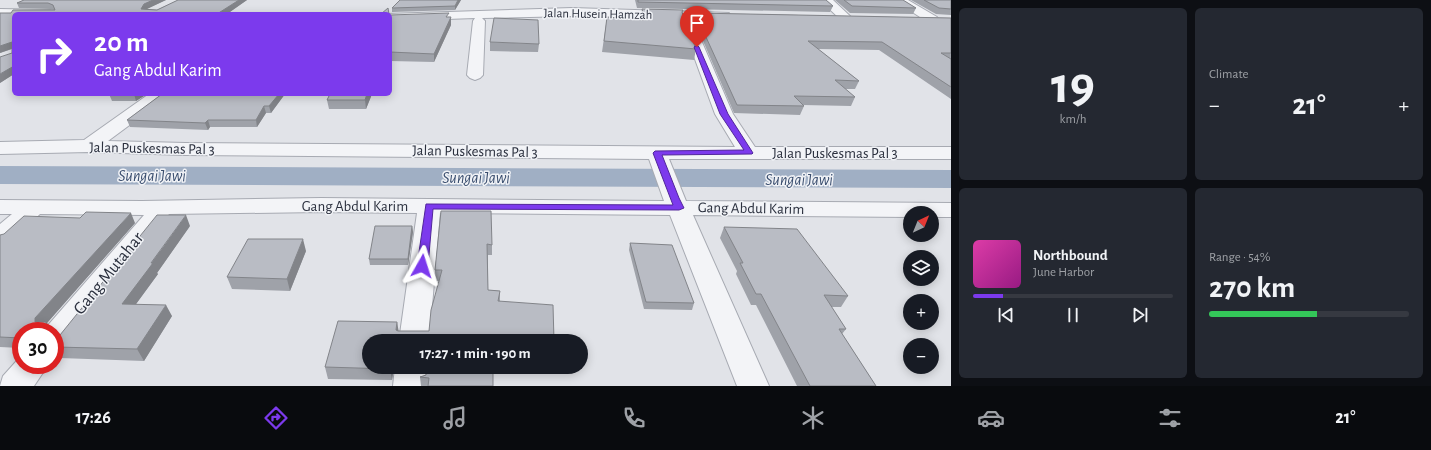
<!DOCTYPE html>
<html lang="en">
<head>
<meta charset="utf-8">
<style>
	:root { --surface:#171b24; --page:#242831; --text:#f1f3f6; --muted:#9ea1a6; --line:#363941; --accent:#7c3aed }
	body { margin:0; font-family:"Alegreya Sans",sans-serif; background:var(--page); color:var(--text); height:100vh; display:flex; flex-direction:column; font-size:15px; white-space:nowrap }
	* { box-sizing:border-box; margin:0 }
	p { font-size:13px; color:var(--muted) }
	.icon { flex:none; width:22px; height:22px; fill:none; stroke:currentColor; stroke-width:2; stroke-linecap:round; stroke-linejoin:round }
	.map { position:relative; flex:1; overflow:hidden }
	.sheet { display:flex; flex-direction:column; gap:8px; padding:8px; background:#0d0f14; width:480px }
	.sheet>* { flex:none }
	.guide { position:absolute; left:12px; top:12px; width:380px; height:84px; border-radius:6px; box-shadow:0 2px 10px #0003; background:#7c3aed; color:#fff; overflow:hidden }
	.needle { width:26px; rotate:43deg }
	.controls { position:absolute; left:903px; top:206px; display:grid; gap:8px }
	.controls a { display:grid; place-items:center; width:36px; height:36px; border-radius:50%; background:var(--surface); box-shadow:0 2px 10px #0003; font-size:20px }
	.speed { position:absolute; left:12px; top:322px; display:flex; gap:8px; font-size:20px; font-weight:700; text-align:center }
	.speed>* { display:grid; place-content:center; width:52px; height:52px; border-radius:50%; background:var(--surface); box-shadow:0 2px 10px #0003; line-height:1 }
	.speed .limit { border:6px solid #d22; background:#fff; color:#111 }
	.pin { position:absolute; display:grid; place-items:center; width:34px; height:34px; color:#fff; margin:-41px -17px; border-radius:50% 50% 50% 0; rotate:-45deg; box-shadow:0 0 4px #0007 }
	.pin .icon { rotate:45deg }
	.me { position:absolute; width:44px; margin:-22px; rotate:6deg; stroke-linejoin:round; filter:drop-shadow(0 0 3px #0008) }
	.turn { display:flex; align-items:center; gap:14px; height:84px; padding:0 16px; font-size:18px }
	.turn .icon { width:52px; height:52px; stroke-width:2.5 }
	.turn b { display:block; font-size:28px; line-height:34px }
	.big { font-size:30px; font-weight:600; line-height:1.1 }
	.sheet .tile { flex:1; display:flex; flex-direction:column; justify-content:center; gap:6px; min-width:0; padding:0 14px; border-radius:6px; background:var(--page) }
	.sheet .dial { align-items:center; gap:0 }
	.dial b { font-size:52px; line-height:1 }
	.song { display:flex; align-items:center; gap:12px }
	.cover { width:48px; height:48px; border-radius:6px; background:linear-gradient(135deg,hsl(320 70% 55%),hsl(310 70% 35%)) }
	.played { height:4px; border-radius:2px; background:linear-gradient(90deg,var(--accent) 15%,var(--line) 15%) }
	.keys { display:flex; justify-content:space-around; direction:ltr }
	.heat { display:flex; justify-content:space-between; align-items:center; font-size:22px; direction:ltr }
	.charge { height:6px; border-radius:3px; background:linear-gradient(90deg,#34c759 54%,var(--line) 0) }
	.sheet .tiles { flex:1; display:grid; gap:8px; grid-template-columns:repeat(2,1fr) }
	.trip { position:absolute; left:362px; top:334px; width:226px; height:40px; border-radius:20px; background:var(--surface); box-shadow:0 2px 10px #0003; font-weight:600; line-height:40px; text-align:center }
	.dock { display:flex; height:64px; justify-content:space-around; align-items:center; background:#090b0e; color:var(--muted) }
	.dock .icon { width:28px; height:28px }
	.dock .active { color:var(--accent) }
	.dock b { font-size:18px; color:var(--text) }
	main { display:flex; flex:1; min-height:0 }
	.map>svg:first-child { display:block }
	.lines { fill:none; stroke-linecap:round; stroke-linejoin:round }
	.canal { fill:#a0afc4; fill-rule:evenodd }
	.minor-casing { stroke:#a7aab2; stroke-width:2 }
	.minor { fill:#f3f4f7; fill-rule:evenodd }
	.wall { fill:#9fa2a9 }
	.shaded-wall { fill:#828489 }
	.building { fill:#b9bcc4; stroke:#828489 }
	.route { fill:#7c3aed; stroke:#51269a }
	.labels { text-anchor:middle; stroke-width:3; stroke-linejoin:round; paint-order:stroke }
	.far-street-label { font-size:13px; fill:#2b303e; stroke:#f0f2f6 }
	.street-label { font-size:15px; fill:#2b303e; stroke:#f0f2f6 }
	.water-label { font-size:16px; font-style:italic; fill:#394d6e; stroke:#f0f2f6 }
	.near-street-label { font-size:18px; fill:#2b303e; stroke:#f0f2f6 }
</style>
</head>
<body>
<main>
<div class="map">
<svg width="951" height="386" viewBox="0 0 951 386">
	<rect width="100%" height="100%" fill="#e1e3e8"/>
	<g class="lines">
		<path class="canal" d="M0 166 951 170V188L0 184Z"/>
		<g class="minor-casing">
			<path id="minor" d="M820 0H833L852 18 850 21H842Z
				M894 0H908L937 17 939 20 937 23H929Z
				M572 8 729 13 731 16 729 19 725 20 692 19 733 114 755 147H951V159H669L686 201 951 203V217H932V213H910V217L693 215 769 386H737L670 215 440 213 429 341H399L417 213 321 212 169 214 66 345 55 349V331H43L144 215 40 214 9 243 0 245V224L12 214H0V200L142 201 321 198 664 201 649 159 185 155 89 152 0 154V142L84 140 149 94H168L166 98 108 141 185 143 735 147 715 114 681 21 682 19 572 16 482 18 485 21 483 75 480 78 475 80 470 78 467 75 473 21 475 18 390 21V14H387Z
				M0 9 50 10 54 11 56 14H14V17H0Z
				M21 356V365H48L34 386H0L3 376Z
				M395 367H427L425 386H393Z"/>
		</g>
		<use href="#minor" class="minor"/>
	</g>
	<path class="wall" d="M24 0H166L146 9 157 10 178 0H247L227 14H14V74L0 83 12 53V49L0 53V13H11L54 10 50 9 19 8 17 3Z
		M461 0 455 10 392 12V8Z
		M635 0H826L833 6 830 12 637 8Z
		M835 0H903L916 8 913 14 850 13Z
		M911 0H951V15L936 14Z
		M642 9 682 12 696 49 694 60 602 52 607 17 641 20Z
		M695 13 951 18V99L879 50 818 49 859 81 855 89H845L855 97 851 106 803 105 804 106 800 115 734 113 694 20Z
		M390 15 451 17V25L434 62 390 61Z
		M490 42 539 44 538 52 490 51Z
		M109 94H147L136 101H112Z
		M162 94H285L271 113H266L257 127H210L208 130 130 127 127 120Z
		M330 94H372L366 109H329L327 100Z
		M441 211 492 245V255H488V290L500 291V301L554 341H369L394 367 392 380 328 379 325 367 397 322 398 331H429L440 281H436L435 270Z
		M135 223 47 323 52 331H21V348L0 347V235Z
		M190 226 157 273 158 274 136 304 172 316 144 361 60 358 55 351V336L60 335Z
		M412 226 413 232 408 265H370L369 259Z
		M724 227 848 296 841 307H831L846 329 842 334 876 386H797L756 305H751L736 274 737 271 720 238Z
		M630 243 694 303 692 310 644 309 629 250Z
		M306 251 290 291 232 289 227 277Z
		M426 375 493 386H421L420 377Z"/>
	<path class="shaded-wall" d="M153 0H166L145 10 141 9 144 4Z
		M239 0H247L227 14H217Z
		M458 0H461L455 10V6Z
		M451 17V25L434 62V54Z
		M12 42 14 48 0 53V46Z
		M14 66V74L0 83V74Z
		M134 94H147L136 101Z
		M279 94H285L271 113 269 106Z
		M367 94H372L366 109 365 100Z
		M264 106 266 113 257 127 256 120Z
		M208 120 210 127 208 130 205 123Z
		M131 213 135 223 47 323 52 331H46L35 322V318Z
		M186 215 190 226 157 273 158 274 128 315 122 304Z
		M412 226 413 232 408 265V259Z
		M303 239 306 251 290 291 287 279Z
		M166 305 172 316 144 361 137 349Z
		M397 322 399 333 396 330Z
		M391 367H394L392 380 390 369Z"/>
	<path class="building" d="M24 0H153L144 4 141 9 157 10 178 0H239L217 14H14V66L0 74V57L12 53V42L0 46V13H11L13 10H55L53 5 48 3H17Z
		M400 0H458L455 6 392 8Z
		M638 0H826L833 6 638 2Z
		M844 0H903L916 8 852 6Z
		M924 0H951V9L939 8Z
		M388 8 389 14H381Z
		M642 9 683 10 682 12 696 49 604 41 607 17 645 20Z
		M449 13 446 17H451L434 54 390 52V15Z
		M695 13 951 18V53H941L951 59V87L882 42 808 41 859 81 835 80 855 97 794 96 804 106 737 105Z
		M494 18 538 20 539 44 490 42Z
		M162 94H279L269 106H264L256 120H208L205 123 127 120Z
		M330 94H367L365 100H327Z
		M441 211H491L492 245 487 244 488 290 500 291 498 301 553 305 554 341H369V367H391L390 369 325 367 338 321 397 322 396 330 398 331H429L431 310 442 270H435Z
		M86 212 131 213 35 318V322H46V331H21V338L0 337V235L4 234 24 216 80 218Z
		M157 215H186L151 263H153L122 304 166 305 137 349 55 347V344L60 338H55V336L60 335Z
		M375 226H412L408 259H369Z
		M724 227 797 229 848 296 824 295 846 329H839L876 386H810L761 294H756L740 263H743Z
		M248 239H303L287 279 227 277Z
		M630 243 672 245 694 303 646 302Z
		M426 367H493V386H428L429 378 420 377 426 375Z"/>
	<path class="route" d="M697 45 699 47 728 114 753 153 752 154 662 155 679 198 684 208 679 210 433 209 428 266 426 269H418L417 266 426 204 673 205 653 153 655 151 744 150 720 114 694 47Z"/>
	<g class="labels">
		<g class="far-street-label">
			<text transform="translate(598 13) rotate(1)" y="5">Jalan Husein Hamzah</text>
		</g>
		<g class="street-label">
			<text transform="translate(152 148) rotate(1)" y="5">Jalan Puskesmas Pal 3</text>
			<text transform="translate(475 151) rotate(1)" y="5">Jalan Puskesmas Pal 3</text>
			<text x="835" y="158">Jalan Puskesmas Pal 3</text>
			<text x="355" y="211">Gang Abdul Karim</text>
			<text transform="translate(751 208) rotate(1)" y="5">Gang Abdul Karim</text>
		</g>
		<g class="water-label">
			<text x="152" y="181">Sungai Jawi</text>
			<text x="476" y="183">Sungai Jawi</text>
			<text x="799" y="185">Sungai Jawi</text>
		</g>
		<g class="near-street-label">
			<text transform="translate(108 273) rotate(-51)" y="6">Gang Mutahar</text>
		</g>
	</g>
</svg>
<div class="controls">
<a><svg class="needle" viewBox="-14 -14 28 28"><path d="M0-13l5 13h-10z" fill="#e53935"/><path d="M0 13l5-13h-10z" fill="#9ea1a6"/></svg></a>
<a><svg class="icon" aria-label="layers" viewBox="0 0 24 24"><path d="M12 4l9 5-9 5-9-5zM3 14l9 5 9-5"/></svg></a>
<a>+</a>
<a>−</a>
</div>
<div class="speed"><div class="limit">30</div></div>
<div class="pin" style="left:697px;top:47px;background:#d93025"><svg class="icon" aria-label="arrive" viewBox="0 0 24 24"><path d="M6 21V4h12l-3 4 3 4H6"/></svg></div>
<svg class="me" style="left:422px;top:266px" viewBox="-20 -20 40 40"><path d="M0-17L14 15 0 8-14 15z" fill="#7c3aed" stroke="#fff" stroke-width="4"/></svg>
<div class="trip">17:27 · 1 min · 190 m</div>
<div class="guide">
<div class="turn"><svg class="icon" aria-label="right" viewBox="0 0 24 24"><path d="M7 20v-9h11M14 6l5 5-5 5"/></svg><div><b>20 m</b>Gang Abdul Karim</div></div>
</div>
</div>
<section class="sheet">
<div class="tiles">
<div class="tile dial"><b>19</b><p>km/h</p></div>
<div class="tile"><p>Climate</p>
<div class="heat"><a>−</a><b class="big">21°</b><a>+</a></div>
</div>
<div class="tile">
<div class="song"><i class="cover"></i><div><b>Northbound</b><p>June Harbor</p></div></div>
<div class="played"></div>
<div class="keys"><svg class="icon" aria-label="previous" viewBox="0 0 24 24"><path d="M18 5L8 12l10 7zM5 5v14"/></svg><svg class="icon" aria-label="pause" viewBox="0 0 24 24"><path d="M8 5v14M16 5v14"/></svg><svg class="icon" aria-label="next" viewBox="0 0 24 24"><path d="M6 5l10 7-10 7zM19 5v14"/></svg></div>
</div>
<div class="tile"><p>Range · 54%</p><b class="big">270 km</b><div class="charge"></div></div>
</div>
</section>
</main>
<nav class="dock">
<b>17:26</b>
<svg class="icon active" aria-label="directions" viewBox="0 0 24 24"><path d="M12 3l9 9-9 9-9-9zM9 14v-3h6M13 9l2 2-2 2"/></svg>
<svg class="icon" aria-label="music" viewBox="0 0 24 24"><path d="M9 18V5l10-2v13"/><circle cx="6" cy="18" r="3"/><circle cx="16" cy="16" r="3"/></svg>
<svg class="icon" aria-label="phone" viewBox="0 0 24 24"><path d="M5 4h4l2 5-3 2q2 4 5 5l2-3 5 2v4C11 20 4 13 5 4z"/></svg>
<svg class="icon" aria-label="climate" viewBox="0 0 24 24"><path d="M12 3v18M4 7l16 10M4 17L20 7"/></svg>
<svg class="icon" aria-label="car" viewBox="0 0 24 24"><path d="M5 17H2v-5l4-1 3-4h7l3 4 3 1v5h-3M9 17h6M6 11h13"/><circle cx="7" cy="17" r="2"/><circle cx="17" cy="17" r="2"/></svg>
<svg class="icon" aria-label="filters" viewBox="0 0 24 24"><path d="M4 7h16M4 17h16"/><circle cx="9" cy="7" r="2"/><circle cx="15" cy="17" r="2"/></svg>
<b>21°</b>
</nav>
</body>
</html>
